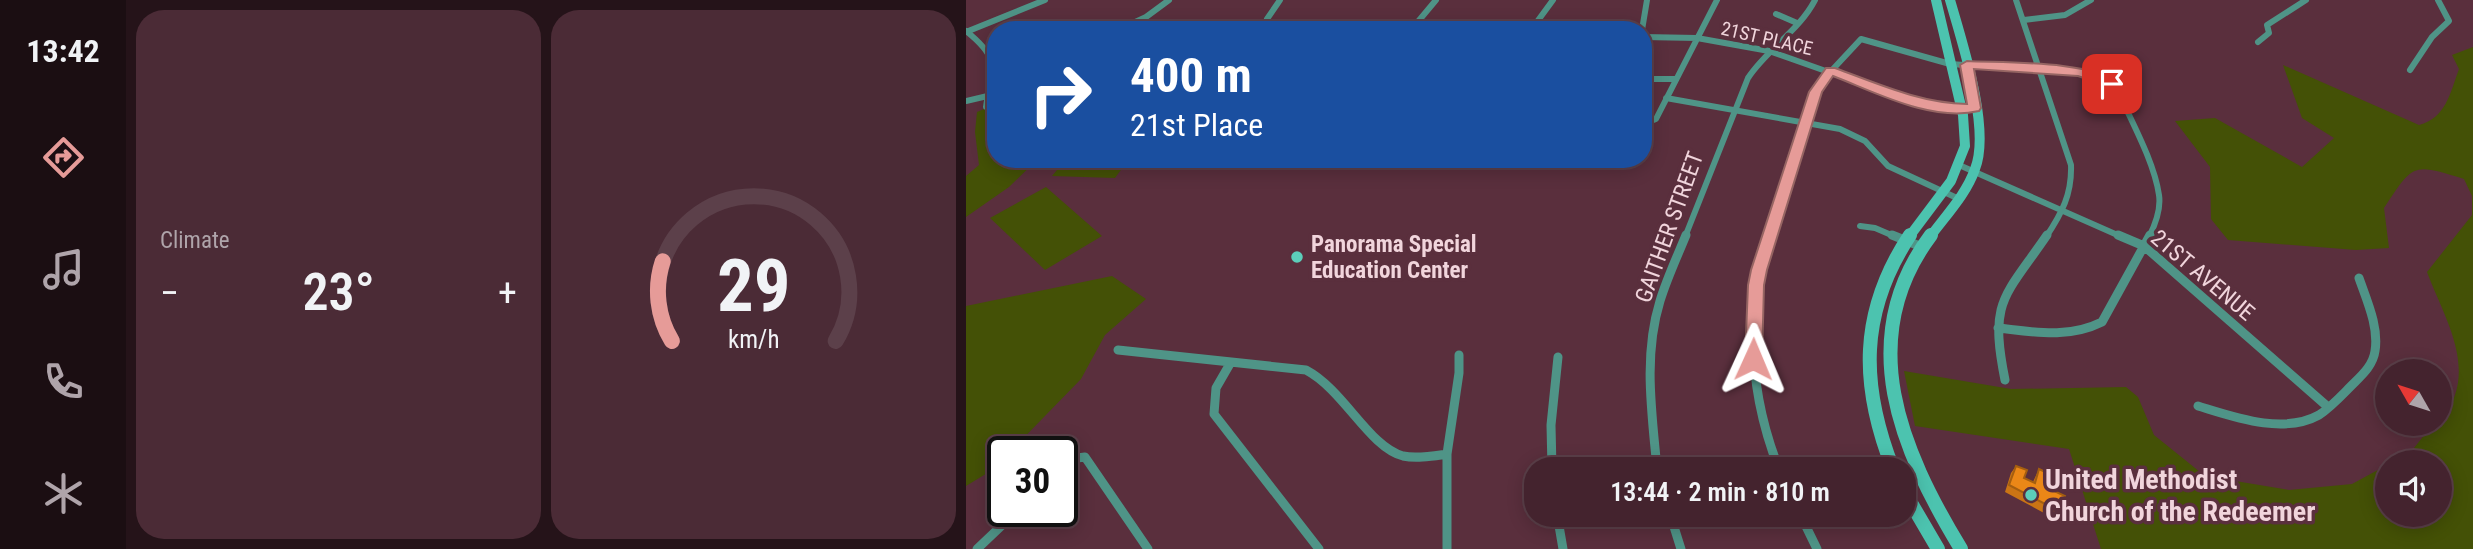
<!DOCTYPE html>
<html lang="en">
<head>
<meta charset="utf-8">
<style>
	:root { --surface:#44232e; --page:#4b2b36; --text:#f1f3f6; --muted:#afa4aa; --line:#5c404a; --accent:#e69b98 }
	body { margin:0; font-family:"Roboto Condensed",sans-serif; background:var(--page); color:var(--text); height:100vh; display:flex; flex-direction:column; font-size:26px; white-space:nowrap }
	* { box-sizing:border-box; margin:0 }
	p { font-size:23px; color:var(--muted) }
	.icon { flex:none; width:38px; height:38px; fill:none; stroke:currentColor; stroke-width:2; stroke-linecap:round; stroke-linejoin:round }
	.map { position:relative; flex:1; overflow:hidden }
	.details { display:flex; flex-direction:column; gap:10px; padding:10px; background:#251319; width:840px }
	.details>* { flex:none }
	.banner { position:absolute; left:21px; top:21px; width:665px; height:147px; border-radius:28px; box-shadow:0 4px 18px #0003,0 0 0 2px var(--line); background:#1a4fa0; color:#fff; overflow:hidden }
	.needle { width:46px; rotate:309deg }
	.buttons { position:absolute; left:1409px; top:359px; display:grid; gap:14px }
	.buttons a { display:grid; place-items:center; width:77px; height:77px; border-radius:50%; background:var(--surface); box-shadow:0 4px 18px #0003,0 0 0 2px var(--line); font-size:35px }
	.speed { position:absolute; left:21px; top:436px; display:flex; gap:14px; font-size:35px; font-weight:700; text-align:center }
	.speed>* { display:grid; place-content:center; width:91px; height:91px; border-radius:50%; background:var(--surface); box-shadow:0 4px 18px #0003,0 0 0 2px var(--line); line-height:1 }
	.speed .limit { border:4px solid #111; border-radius:10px; background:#fff; color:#111 }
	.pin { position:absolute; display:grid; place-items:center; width:60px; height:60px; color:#fff; margin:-30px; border-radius:14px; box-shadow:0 4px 10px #0006 }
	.me { position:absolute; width:77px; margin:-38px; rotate:1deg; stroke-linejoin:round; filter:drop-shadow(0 0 5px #0008) }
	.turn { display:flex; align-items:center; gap:24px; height:147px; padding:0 28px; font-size:32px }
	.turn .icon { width:91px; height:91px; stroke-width:2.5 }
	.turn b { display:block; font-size:49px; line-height:60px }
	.big { font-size:52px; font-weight:600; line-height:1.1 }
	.details .widget { flex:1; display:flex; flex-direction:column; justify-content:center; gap:10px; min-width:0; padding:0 24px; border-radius:28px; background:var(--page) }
	.details .dial { align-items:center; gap:0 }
	.dial svg { height:182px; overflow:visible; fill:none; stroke:var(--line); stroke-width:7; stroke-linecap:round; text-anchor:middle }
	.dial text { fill:var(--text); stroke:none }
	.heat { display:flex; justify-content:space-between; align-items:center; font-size:38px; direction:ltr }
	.details .tiles { flex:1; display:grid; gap:10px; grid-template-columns:repeat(2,1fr) }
	.trip { position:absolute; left:558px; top:457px; width:392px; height:70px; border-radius:28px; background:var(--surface); box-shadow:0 4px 18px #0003,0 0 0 2px var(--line); font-weight:600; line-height:70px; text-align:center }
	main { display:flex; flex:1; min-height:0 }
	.tabs { display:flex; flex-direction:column; width:126px; justify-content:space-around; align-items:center; background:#1b0e12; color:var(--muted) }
	.tabs .icon { width:49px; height:49px }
	.tabs .current { color:var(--accent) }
	.tabs b { font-size:32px; color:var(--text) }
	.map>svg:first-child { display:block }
	.green { fill:#445106 }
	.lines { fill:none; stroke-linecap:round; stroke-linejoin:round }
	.street-far1 { stroke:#4f9487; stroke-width:6 }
	.street { stroke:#4f9487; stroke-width:9 }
	.secondary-far1 { stroke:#4cc3af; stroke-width:10 }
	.secondary { stroke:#4cc3af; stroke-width:14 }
	.wall { fill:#ca7414 }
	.building { fill:#eb8717; stroke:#a45e10; stroke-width:2 }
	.route { fill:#e69b98; stroke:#966563; stroke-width:2 }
	.poi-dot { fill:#5cceba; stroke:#5a2f3d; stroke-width:2.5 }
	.labels { text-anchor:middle; stroke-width:7; stroke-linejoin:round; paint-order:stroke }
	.far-street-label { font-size:19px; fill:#f1d5dc; stroke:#5a2f3d }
	.street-label { font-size:23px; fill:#f1d5dc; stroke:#5a2f3d }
	.poi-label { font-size:23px; font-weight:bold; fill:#f1d5dc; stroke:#5a2f3d; text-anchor:start }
	.near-poi-label { font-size:28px; font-weight:bold; fill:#f1d5dc; stroke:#5a2f3d; text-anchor:start }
</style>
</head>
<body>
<main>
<nav class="tabs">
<b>13:42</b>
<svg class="icon current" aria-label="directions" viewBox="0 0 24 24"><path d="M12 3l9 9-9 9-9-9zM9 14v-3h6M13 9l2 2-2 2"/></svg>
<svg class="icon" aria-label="music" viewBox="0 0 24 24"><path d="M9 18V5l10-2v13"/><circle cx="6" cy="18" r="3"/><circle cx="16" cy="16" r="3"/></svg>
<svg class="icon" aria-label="phone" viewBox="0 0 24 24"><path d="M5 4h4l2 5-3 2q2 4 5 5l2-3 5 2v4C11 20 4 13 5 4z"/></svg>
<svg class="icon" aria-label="climate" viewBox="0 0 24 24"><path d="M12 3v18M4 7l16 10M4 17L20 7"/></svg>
</nav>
<section class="details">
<div class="tiles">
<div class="widget"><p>Climate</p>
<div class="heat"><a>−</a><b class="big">23°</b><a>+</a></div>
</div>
<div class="widget dial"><svg viewBox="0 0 100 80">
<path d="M14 69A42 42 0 1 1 86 69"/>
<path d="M14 69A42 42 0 0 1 10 34" stroke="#e69b98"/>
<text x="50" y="56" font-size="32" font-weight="700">29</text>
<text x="50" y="72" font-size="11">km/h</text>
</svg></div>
</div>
</section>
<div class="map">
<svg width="1507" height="549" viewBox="0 0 1507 549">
	<rect width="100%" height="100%" fill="#5a2f3d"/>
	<path class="green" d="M1507 47V549H1135L1103 449 949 426 938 371 1045 389 1160 387 1172 397 1188 435 1239 476 1323 490 1386 484 1421 465V514H1474V462H1427L1444 453 1467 424H1474C1474 411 1485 407 1489 395 1503 354 1475 310 1461 272L1506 215V196L1498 179C1446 163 1448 163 1418 208L1423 248 1390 250 1262 240 1245 219 1244 167 1209 121 1249 118 1336 167 1368 138 1336 118 1317 65 1453 125C1480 118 1484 93 1493 69L1486 55Z
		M30 104V159H72L43 187 0 217V176L13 165 9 132 11 112Z
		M100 159H163L149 178 86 176Z
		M80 187 136 236 79 270 24 218Z
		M146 276 180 299 139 335 115 379 45 451 37 452V460L28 469 0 486V306Z"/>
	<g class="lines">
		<path class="street-far1" d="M1050 0 1105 165C1106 194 1096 213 1080 237
			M810 14 831 23
			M301 19 314 0
			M1058 20 1099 15 1125 0
			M152 30 180 17 203 0
			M445 30 470 0
			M565 30 587 0
			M676 30 681 0
			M0 31C35 59 26 66 20 107
			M0 32 79 0
			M677 37 731 38 803 51 956 105 1008 108
			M1292 42 1303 33 1301 25 1340 0
			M1444 70 1466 37 1483 21 1472 0
			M677 79H710
			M700 98 874 129 899 141 922 166 991 198
			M0 101 30 94
			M677 124 690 119 751 0
			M993 165 1156 237
			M894 226 909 228 930 237
			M719 237 782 78C801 49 833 31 849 0
			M805 237 854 83 895 39 984 64 1118 73 1138 80 1151 89C1165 121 1188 161 1193 195 1195 208 1189 225 1183 237"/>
		<path class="street" d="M806 235C800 251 792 270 790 287 782 350 790 411 813 469
			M926 235 956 247
			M1152 235 1178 246 1362 407
			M1032 328C1068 332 1102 339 1136 322L1184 235
			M152 350 340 370C378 390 403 447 437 456 451 459 467 456 481 454
			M265 362 250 388 248 414 353 549
			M1039 380C1023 300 1038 298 1081 235
			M1232 406C1268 417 1317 435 1353 415 1365 407 1375 396 1385 386 1395 376 1407 366 1409 351 1413 327 1401 301 1393 278
			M96 468 111 458 119 457 182 549
			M586 469 585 425 592 357
			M691 469C686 413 677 356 694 301 701 278 711 257 720 235
			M591 514 597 549
			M704 514 715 549
			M834 514 851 549
			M11 549 51 511
			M481 549V454L493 373V355"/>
		<path class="secondary-far1" d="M943 237 985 181 999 146 997 115 970 0
			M964 237C980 215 1000 195 1009 169 1025 129 996 42 984 0"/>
		<path class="secondary" d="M965 235C887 339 935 450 995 549
			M927 469C894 385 893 312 944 235
			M938 491 972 549"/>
	</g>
	<path class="wall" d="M1050 466 1058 478 1067 482 1073 469 1088 491 1096 509 1091 516 1080 511 1078 513 1039 492 1045 473Z"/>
	<path class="building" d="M1050 466 1061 470 1058 478 1069 483 1073 469 1092 478 1088 491 1099 496 1096 509 1084 503 1083 506 1043 485Z"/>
	<path class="route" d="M1001 61C1036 63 1128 60 1152 84L1146 88 1112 76 1008 69 1015 108 1013 111C965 122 911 93 867 76L856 92 801 270 798 285 796 359 793 364 787 366 781 364 779 359 782 285 785 270 843 92 860 68H869C913 84 954 103 1001 104L994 65Z"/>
	<g class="poi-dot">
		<circle cx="331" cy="257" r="7"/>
		<circle cx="1065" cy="495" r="7"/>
	</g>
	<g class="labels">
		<g class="far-street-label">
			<text transform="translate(801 38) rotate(13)" y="7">21ST PLACE</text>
		</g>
		<g class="street-label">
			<text transform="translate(703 227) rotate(-70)" y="8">GAITHER STREET</text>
			<text transform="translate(1237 275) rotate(40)" y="8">21ST AVENUE</text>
		</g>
		<g class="poi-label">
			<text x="345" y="252">Panorama Special<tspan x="345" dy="26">Education Center</tspan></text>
		</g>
		<g class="near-poi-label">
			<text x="1079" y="489">United Methodist<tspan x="1079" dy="32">Church of the Redeemer</tspan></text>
		</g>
	</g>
</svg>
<div class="buttons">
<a><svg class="needle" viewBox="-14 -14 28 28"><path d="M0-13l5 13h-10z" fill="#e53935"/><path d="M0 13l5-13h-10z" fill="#afa4aa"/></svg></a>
<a><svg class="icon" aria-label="sound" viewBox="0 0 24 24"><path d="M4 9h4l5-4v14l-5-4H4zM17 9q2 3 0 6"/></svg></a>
</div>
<div class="speed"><div class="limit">30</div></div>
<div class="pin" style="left:1146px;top:84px;background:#d93025"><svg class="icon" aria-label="arrive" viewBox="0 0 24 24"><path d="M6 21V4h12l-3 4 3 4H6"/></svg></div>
<svg class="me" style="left:787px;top:359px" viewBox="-20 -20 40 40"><path d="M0-17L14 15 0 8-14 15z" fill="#e69b98" stroke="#fff" stroke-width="4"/></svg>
<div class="trip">13:44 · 2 min · 810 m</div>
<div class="banner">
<div class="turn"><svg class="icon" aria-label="right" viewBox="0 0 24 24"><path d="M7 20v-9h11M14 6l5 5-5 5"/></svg><div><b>400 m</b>21st Place</div></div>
</div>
</div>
</main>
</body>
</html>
